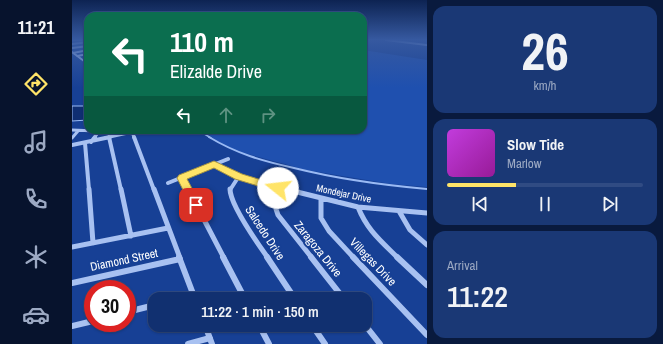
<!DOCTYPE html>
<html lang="en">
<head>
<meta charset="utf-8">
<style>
	:root { --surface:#113070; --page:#1a3875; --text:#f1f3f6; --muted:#9ca9c3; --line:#304b83; --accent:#ffe468 }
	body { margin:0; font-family:"Archivo Narrow",sans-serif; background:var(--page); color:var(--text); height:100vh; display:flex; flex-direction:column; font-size:15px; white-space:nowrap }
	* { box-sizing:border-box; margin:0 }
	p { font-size:13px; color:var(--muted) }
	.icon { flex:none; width:22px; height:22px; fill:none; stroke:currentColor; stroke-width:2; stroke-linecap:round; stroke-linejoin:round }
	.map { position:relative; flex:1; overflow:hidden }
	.panel { display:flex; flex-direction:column; gap:6px; padding:6px; background:#091a3e; width:236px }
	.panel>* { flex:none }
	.hud { position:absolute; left:12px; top:12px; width:283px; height:122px; border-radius:12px; box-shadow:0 1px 3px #0004,0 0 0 1px var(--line); background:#0b6e4f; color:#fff; overflow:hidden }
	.speed { position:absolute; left:12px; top:280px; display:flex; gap:8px; font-size:20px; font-weight:700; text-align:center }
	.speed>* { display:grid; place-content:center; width:52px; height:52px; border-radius:50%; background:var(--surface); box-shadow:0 1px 3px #0004,0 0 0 1px var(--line); line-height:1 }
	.speed .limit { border:6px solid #d22; background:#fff; color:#111 }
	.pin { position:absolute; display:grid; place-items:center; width:34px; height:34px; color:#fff; margin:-17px; border-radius:8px; box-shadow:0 2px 6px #0006 }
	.me { position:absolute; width:44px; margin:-22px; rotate:286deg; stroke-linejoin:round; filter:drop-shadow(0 0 3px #0008) }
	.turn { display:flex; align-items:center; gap:14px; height:84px; padding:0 20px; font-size:18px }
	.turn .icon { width:52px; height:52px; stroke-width:2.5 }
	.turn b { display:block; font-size:28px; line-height:34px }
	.lanes { display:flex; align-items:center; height:38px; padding:0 20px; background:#0003; justify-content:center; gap:20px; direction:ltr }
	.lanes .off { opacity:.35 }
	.big { font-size:30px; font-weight:600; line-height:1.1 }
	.panel .card { flex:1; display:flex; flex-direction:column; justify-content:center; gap:6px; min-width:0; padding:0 14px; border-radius:12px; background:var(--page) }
	.panel .dial { align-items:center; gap:0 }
	.dial b { font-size:52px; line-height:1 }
	.song { display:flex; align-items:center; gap:12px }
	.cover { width:48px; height:48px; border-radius:6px; background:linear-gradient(135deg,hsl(290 70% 55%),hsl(300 70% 35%)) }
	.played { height:4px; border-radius:2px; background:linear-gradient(90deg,var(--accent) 35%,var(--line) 35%) }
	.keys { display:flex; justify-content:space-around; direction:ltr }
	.trip { position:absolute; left:76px; top:292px; width:224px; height:40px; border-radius:12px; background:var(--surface); box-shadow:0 1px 3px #0004,0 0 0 1px var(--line); font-weight:600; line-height:40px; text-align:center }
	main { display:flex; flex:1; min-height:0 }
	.menu { display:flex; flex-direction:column; width:72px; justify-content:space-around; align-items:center; background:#07132d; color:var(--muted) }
	.menu .icon { width:28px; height:28px }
	.menu .active { color:var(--accent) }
	.menu b { font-size:18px; color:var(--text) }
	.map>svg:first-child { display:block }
	.green { fill:#1f50af }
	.water { fill:#0f2e72; stroke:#9abaf4 }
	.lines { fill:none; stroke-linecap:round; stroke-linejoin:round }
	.stream-far1 { stroke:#9abaf4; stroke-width:1.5 }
	.stream { stroke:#9abaf4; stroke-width:2 }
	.street-far4 { stroke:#a8c1f1; stroke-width:2 }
	.street-far3 { stroke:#a8c1f1; stroke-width:3 }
	.street-far2 { stroke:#a8c1f1; stroke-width:4 }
	.street-far1 { stroke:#a8c1f1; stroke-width:5 }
	.street { stroke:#a8c1f1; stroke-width:6 }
	.route { fill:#ffe468; stroke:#a69444 }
	.labels { text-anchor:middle; stroke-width:4; stroke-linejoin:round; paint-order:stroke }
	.street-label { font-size:10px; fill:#fff; stroke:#174095 }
	.near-street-label { font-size:12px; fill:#fff; stroke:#174095 }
</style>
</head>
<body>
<main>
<nav class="menu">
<b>11:21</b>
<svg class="icon active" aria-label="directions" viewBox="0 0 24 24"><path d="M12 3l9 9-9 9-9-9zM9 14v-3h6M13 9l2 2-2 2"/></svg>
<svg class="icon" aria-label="music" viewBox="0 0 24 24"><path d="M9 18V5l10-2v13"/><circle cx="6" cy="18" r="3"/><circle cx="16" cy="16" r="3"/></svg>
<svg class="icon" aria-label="phone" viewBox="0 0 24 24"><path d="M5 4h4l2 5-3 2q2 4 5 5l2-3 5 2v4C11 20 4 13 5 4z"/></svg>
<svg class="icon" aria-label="climate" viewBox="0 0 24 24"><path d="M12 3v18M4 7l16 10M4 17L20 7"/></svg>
<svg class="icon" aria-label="car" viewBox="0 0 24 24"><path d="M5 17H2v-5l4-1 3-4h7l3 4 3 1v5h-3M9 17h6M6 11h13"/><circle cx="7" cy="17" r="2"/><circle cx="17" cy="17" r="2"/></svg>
</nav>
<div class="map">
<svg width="355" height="344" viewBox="0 0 355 344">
	<rect width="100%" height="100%" fill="#174095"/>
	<path class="green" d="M291 50 355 60V187L319 184 234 170 165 151 147 142 129 130H291Z"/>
	<path class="water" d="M0 106H16V120L0 121Z"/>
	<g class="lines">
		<path class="stream-far1" d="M126 130 139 138"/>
		<path class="stream" d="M137 137C165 154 191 161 222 168 266 179 310 185 355 189"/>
		<path class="street-far4" d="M0 40H10
			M314 40 355 45
			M0 44 16 42
			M0 48 16 46
			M0 52 16 64
			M1 53 16 50
			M5 56 16 54"/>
		<path class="street-far3" d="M0 130 24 131 25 134 22 138
			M61 134 62 138
			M0 138 6 131
			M33 138 56 133 61 134"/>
		<path class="street-far2" d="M37 137 49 190
			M62 137 82 190
			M19 142 23 137
			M13 143 17 190
			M0 145 38 137
			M142 165 187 183 217 190
			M110 178 117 190
			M96 183 156 159
			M158 190 167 176
			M206 190V188"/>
		<path class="street-far1" d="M17 189 21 243
			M49 189 59 236
			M82 189 108 258
			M116 189 152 258
			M158 189C158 205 186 244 196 258
			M206 189 204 209 206 215 240 258
			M213 189 286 207 355 213
			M249 198V218L257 231 282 258
			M286 207C295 230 309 241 326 258
			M327 211 338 230 355 245
			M0 247 96 228"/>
		<path class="street" d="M107 257 123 299
			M151 257 173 299
			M195 257 223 299
			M239 257 272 299
			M281 257 355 335
			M325 257 355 285
			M0 283 108 259
			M109 299 122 296
			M55 312 83 305
			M133 325 140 344
			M187 325 197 344
			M240 325 253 344
			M293 325 308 344
			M0 326 21 321
			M116 344 138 338"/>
	</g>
	<linearGradient id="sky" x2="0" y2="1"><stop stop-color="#0d2352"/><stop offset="0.45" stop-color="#3659a0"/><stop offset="1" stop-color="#3659a0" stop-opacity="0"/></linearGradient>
	<rect width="355" height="88" fill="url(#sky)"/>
	<path class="route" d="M142 161 170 174 209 186 210 188 209 191 206 192 163 179 142 168 115 179 129 205 128 208 124 209 120 208 105 178 107 175Z"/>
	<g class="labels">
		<g class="street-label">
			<text transform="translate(272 193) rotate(12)" y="4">Mondejar Drive</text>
		</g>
		<g class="near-street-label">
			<text transform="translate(193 233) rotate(57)" y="4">Salcedo Drive</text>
			<text transform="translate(246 249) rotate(51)" y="4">Zaragoza Drive</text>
			<text transform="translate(52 260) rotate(-12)" y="4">Diamond Street</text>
			<text transform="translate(301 262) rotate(46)" y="4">Villegas Drive</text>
		</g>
	</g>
</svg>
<div class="speed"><div class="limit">30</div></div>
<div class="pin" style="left:124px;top:205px;background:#d93025"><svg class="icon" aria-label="arrive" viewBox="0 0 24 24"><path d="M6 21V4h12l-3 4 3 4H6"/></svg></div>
<svg class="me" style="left:206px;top:188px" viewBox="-20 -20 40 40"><circle r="19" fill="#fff"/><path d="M0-13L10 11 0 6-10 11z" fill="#ffe468"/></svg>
<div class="trip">11:22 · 1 min · 150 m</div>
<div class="hud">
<div class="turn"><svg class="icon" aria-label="left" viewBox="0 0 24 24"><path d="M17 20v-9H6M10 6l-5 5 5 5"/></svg><div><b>110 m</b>Elizalde Drive</div></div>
<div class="lanes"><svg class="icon" aria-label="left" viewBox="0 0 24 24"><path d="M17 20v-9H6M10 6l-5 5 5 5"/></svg><svg class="icon off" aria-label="ahead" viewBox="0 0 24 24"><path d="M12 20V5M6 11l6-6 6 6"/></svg><svg class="icon off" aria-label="right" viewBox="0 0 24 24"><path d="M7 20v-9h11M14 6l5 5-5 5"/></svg></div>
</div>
</div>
<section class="panel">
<div class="card dial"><b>26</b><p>km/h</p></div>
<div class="card">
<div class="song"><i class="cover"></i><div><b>Slow Tide</b><p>Marlow</p></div></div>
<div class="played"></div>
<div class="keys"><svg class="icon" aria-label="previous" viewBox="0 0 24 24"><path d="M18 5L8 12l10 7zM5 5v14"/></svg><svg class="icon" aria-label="pause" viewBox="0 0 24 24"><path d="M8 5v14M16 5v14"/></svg><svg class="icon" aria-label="next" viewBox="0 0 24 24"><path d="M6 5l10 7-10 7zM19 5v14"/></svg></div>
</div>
<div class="card"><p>Arrival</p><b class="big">11:22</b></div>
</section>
</main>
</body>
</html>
